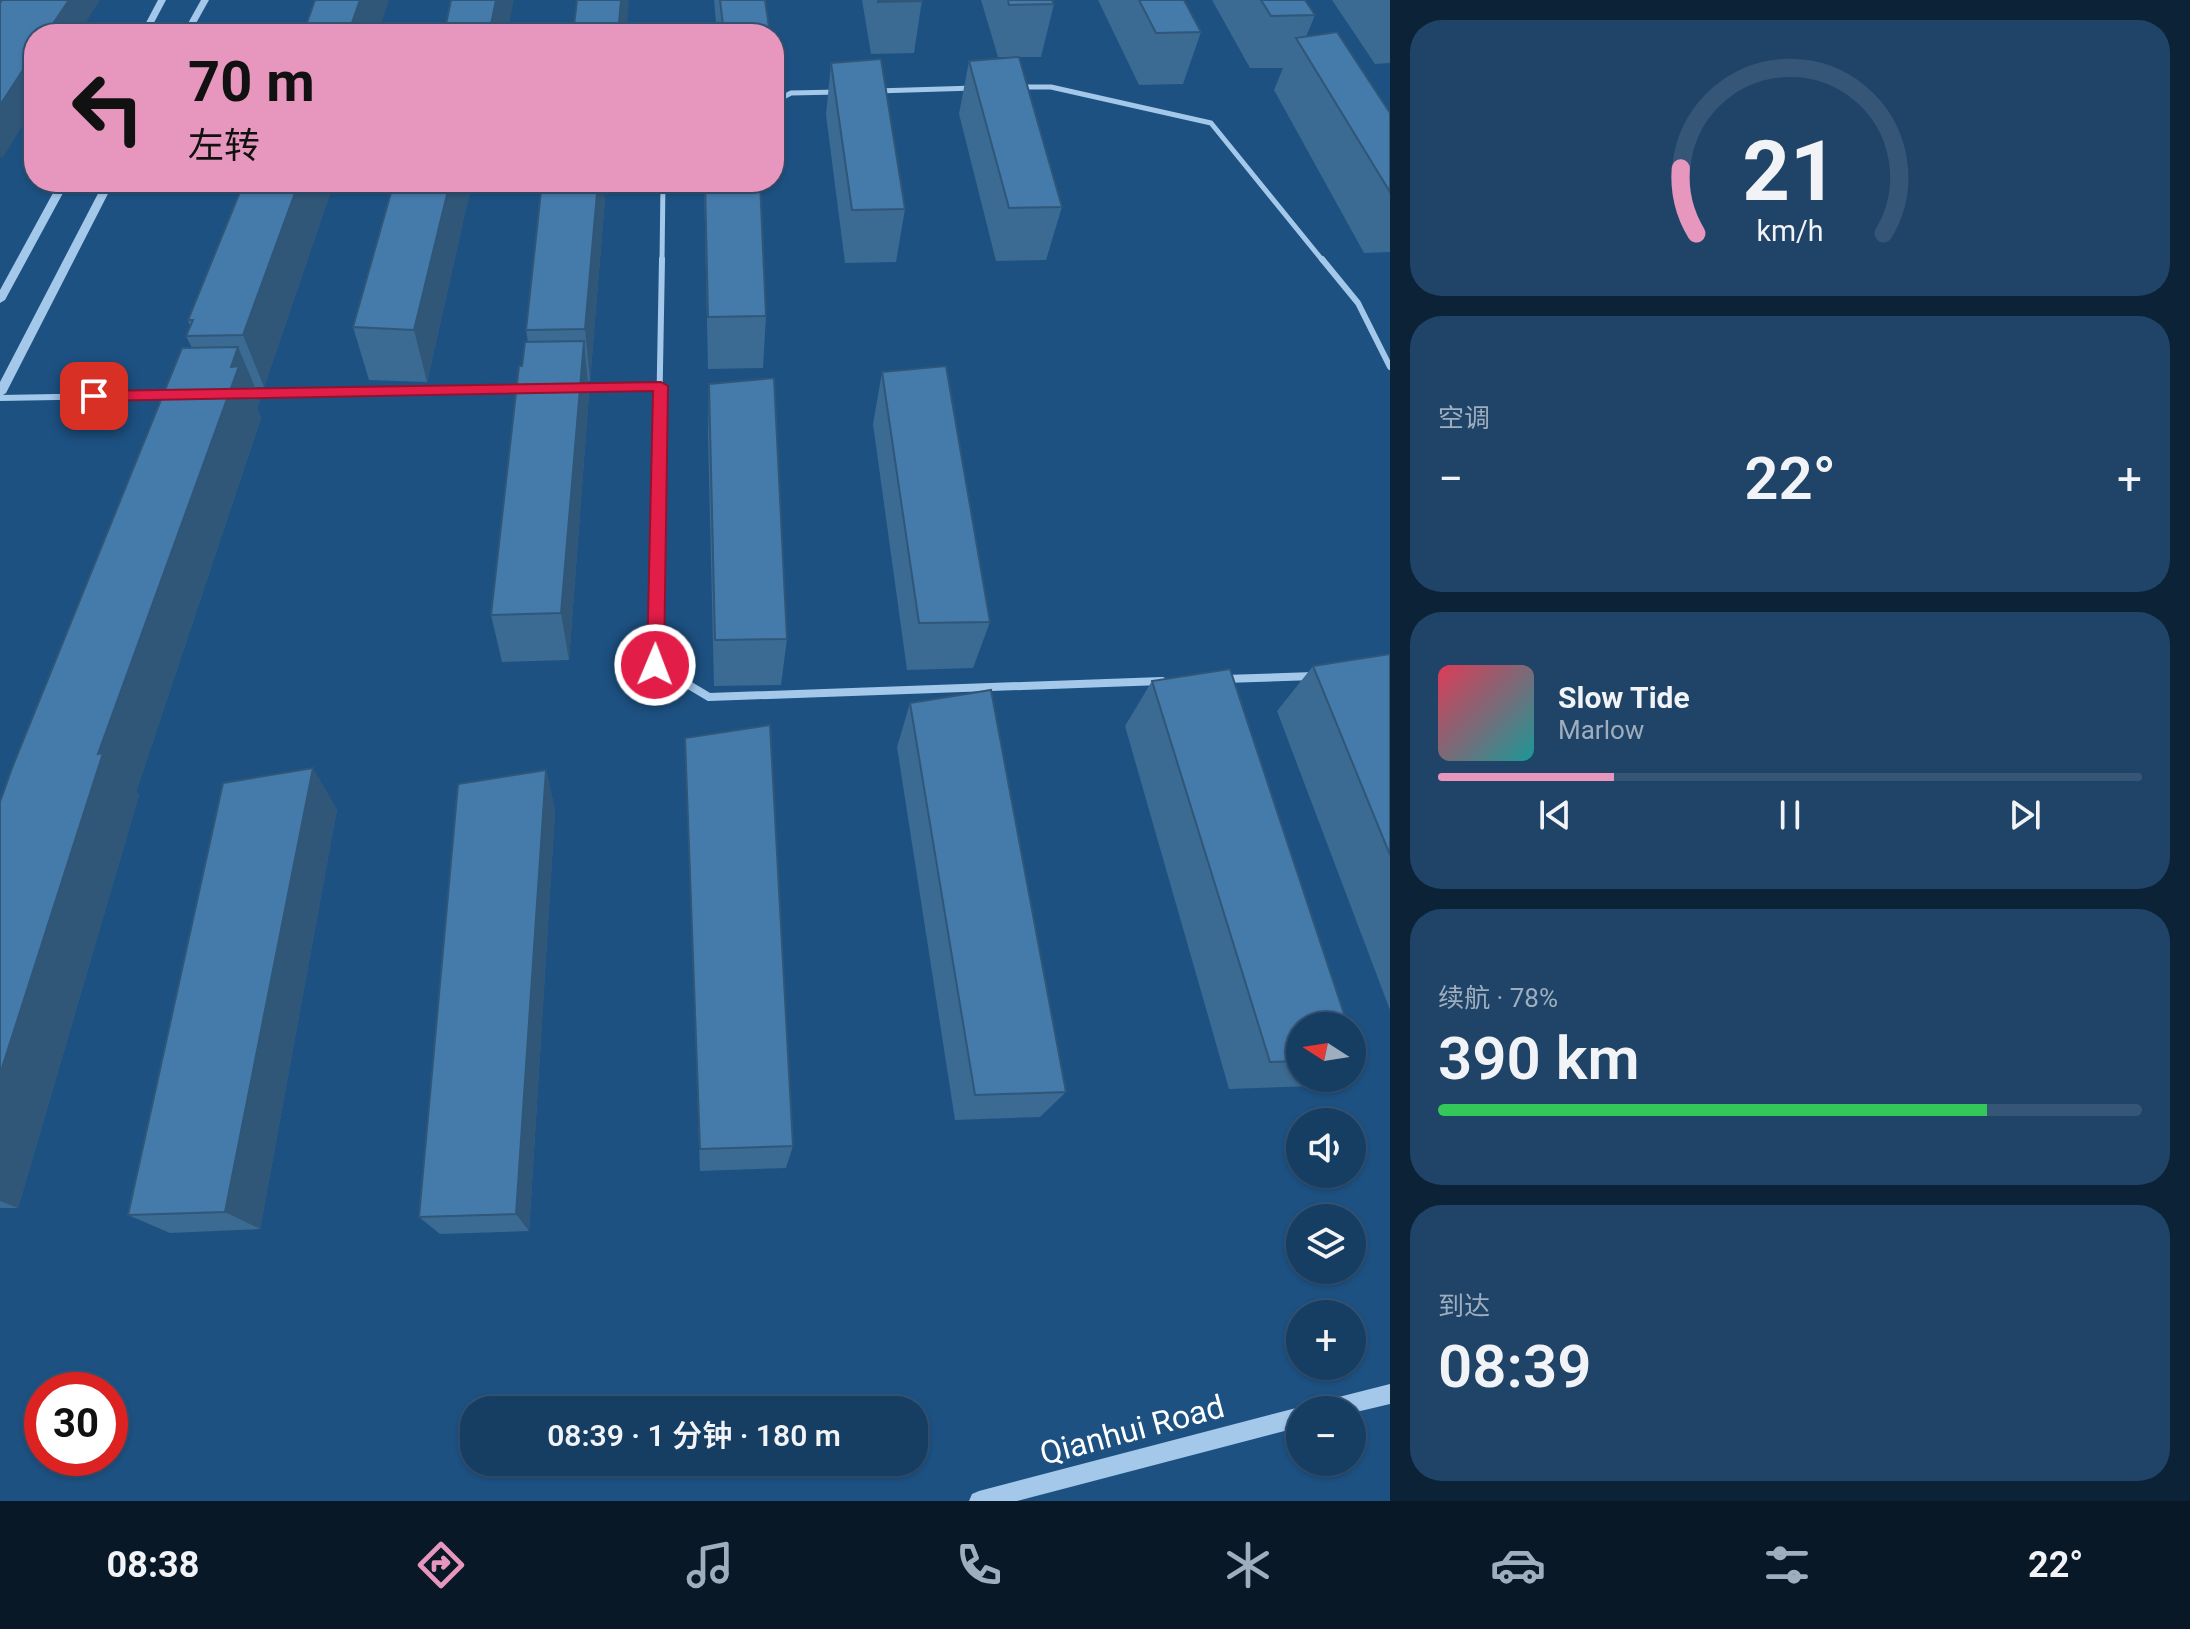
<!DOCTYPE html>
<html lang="zh">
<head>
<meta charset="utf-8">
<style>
	:root { --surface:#163d62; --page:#1f4468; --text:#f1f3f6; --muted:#9eaebe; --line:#355677; --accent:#e797bd }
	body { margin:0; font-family:Roboto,"Noto Sans SC",sans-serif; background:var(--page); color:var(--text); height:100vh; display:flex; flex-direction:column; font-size:30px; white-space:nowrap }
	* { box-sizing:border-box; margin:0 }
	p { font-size:26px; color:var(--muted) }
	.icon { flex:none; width:44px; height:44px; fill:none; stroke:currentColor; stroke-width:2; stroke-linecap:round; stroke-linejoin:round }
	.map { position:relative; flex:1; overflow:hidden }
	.side { display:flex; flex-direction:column; gap:20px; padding:20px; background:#0c2236; width:800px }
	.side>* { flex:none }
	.guide { position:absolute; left:24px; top:24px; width:760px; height:168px; border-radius:32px; box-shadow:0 2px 6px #0004,0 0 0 2px var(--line); background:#e797bd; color:#111; overflow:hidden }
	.needle { width:52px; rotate:282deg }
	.tools { position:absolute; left:1286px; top:1012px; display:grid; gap:16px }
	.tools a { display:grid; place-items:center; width:80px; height:80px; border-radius:50%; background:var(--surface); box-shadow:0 2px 6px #0004,0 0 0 2px var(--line); font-size:40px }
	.speed { position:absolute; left:24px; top:1372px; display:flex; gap:16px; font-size:40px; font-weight:700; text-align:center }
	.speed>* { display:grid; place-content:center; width:104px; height:104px; border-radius:50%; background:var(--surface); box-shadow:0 2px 6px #0004,0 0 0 2px var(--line); line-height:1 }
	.speed .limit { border:12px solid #d22; background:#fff; color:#111 }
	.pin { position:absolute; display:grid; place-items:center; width:68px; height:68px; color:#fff; margin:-34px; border-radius:16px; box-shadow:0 4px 12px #0006 }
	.me { position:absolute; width:88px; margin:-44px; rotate:1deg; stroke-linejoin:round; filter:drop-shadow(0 0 6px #0008) }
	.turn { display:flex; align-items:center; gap:28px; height:168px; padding:0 32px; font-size:36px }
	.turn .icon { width:104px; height:104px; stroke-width:2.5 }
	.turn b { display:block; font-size:56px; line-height:68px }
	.big { font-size:60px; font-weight:600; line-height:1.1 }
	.side .widget { flex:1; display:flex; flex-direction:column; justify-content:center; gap:12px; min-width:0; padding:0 28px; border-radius:32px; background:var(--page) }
	.side .dial { align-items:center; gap:0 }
	.dial svg { height:208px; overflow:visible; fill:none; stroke:var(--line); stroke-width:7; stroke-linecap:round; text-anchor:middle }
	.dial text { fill:var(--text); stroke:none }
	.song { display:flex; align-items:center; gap:24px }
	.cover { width:96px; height:96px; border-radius:12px; background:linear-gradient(135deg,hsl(350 70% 55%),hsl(180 70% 35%)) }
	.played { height:8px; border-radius:4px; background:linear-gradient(90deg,var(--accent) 25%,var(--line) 25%) }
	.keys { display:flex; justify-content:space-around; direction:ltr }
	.heat { display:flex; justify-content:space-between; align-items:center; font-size:44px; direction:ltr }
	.charge { height:12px; border-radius:6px; background:linear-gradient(90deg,#34c759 78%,var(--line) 0) }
	.trip { position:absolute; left:460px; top:1396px; width:468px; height:80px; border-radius:32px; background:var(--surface); box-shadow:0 2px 6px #0004,0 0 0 2px var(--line); font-weight:600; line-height:80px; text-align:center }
	.tabs { display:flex; height:128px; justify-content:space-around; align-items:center; background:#091827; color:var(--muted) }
	.tabs .icon { width:56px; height:56px }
	.tabs .active { color:var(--accent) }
	.tabs b { font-size:36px; color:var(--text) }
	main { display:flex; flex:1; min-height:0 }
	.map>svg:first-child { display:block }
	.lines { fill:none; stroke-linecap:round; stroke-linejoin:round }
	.minor-far2 { stroke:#a3c8ea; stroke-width:5 }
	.minor-far1 { stroke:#a3c8ea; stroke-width:6 }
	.minor { stroke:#a3c8ea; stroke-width:8 }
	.tertiary { fill:#a3c8ea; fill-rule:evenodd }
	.wall { fill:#3b6a93 }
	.shaded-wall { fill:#305678 }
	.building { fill:#457bab; stroke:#305678; stroke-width:2 }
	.route { fill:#e11d48; stroke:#92132f; stroke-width:2 }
	.labels { text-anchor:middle; stroke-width:8; stroke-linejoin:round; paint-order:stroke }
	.near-street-label { font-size:32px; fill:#fff; stroke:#1d5182 }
</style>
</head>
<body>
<main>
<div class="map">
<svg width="1390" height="1501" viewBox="0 0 1390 1501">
	<rect width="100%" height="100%" fill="#1d5182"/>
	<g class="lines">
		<path class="minor-far2" d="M1020 87H1051L1211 123 1323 261
			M876 91 975 88
			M774 102 791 93 839 92
			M662 261 663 182"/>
		<path class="minor-far1" d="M1322 259 1358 303 1390 367
			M581 388 661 386
			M249 393 527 389
			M0 398 171 395
			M656 586 662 259"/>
		<path class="minor" d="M656 584 655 665 709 697 1162 681
			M1224 679 1314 676"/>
		<path class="tertiary" d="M158 0H166L148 34H140Z
			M201 0H209L190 34H182Z
			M59 182H69L5 300 0 303V290Z
			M104 182H114L6 393 0 397V382Z
			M1390 1384V1404L1352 1413V1410H1317L1320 1403 1327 1400Z
			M1300 1407 1306 1410H1300V1427L1017 1501H969L972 1494 979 1491Z"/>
	</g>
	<path class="wall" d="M714 0H765L770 34H717Z
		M862 0H922L914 53 871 54Z
		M981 0H1052L1054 4 1041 57H998Z
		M1098 0H1184L1201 32 1183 84 1139 85Z
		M1212 0H1305L1315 15 1306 37 1390 113V252L1364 253 1274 90 1283 68H1250Z
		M1332 0H1390V63L1375 64Z
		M969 61 1062 207 1046 260 996 261 959 114Z
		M831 63 905 209 896 262 845 263 826 115Z
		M244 182H334L264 387H255L260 399 257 409 261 418 136 792 139 795 18 1208H0V802L192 348 186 336 190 326 188 320Z
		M394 182H472L427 382 369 380 353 327Z
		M704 182H760L766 316 763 368 708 369Z
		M605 198 590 381H588L589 393 569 660 502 662 491 615 522 366 528 342 526 330Z
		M882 372 990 622 973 668 907 670 873 424Z
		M709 384 787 639 781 685 714 686 708 436Z
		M1390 654V1010L1277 711 1313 666Z
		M1152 681 1300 1026V1078H1326L1312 1086 1229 1089 1125 726Z
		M910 703 1066 1092 1040 1117 955 1120 897 747Z
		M685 738 793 1146 786 1168 700 1171Z
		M546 770 555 811 529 1231 440 1234 419 1217Z
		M337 809 260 1229 170 1233 128 1215Z"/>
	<path class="shaded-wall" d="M69 0H100L79 34H46Z
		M360 0H389L378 34H348Z
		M496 0H514L507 34H489Z
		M621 0H629L626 34H618Z
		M34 53V107L2 159 0 156V105Z
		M299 182H334L264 387 243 335Z
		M450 182H472L427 382 414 330Z
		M598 182H604L605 198 590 381 585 329Z
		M584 341 589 393 569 660 561 613Z
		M238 347 260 399 257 409 261 418 136 792 139 795 18 1208 0 1201V1074L98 754Z
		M313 768 337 809 260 1229 225 1212Z
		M546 770 555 811 529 1231 516 1214Z"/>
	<path class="building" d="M2 0H69L46 34H34V53L0 105V3Z
		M315 0H360L348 34H303Z
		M451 0H496L489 34H444Z
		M577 0H621L618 34H573Z
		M720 0H765L770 34H724Z
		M878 0H922V1L878 2Z
		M1008 0H1052L1054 4 1009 5Z
		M1139 0H1184L1201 32 1156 33Z
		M1261 0H1305L1315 15 1271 16Z
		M1337 32 1390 113V192L1296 38Z
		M1019 57 1062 207 1009 208 969 61Z
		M881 59 905 209 852 210 831 63Z
		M244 182H299L243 335 186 336 193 320H188Z
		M394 182H450L414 330 353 327Z
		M542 182H598L585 329 526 330Z
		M705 182H760L766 316 708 317Z
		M584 341 561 613 491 615 519 366H522L525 342Z
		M238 347 231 367 239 366 98 754 103 753 0 1074V802L12 768 182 348Z
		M946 366 990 622 919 623 882 372Z
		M774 378 787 639 715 640 709 384Z
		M1390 654V855L1313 666Z
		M1230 669 1348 1026H1300V1061L1270 1062 1152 681Z
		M991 690 1066 1092 975 1095 910 703Z
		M770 725 793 1146 700 1149 685 738Z
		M313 768 225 1212 128 1215 223 783Z
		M546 770 516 1214 419 1217 458 784Z
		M1352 1039 1359 1059H1352Z"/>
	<path class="route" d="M661 382 668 386 664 665 655 672 647 665 653 391 94 401 87 396 94 391Z"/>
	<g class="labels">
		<g class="near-street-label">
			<text transform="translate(1132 1430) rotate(-15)" y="11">Qianhui Road</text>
		</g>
	</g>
</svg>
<div class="tools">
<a><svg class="needle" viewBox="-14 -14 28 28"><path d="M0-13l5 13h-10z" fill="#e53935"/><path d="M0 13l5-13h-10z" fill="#9eaebe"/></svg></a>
<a><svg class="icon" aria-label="sound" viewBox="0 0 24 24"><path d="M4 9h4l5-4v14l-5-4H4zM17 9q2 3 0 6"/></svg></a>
<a><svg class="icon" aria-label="layers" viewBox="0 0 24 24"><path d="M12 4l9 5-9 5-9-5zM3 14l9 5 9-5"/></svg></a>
<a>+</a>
<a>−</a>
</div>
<div class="speed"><div class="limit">30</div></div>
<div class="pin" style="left:94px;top:396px;background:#d93025"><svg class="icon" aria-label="arrive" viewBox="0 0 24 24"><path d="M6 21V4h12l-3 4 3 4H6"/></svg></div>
<svg class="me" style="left:655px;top:665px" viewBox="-20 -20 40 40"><circle r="17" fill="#e11d48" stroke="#fff" stroke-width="3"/><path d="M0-11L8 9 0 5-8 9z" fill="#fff"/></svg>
<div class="trip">08:39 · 1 分钟 · 180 m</div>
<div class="guide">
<div class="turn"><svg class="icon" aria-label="left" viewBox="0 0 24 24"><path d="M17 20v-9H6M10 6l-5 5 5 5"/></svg><div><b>70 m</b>左转</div></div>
</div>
</div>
<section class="side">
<div class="widget dial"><svg viewBox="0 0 100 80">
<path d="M14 69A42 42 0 1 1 86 69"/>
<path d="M14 69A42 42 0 0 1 8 44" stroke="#e797bd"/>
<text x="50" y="56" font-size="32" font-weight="700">21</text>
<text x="50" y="72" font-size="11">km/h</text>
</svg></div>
<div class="widget"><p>空调</p>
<div class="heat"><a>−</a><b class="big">22°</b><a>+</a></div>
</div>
<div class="widget">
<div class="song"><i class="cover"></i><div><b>Slow Tide</b><p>Marlow</p></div></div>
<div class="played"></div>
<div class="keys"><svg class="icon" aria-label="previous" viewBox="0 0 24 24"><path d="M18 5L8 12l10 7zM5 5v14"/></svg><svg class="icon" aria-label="pause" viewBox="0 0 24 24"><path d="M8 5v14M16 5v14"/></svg><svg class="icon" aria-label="next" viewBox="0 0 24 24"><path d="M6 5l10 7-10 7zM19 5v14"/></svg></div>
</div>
<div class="widget"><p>续航 · 78%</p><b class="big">390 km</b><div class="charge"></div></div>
<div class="widget"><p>到达</p><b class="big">08:39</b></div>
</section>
</main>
<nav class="tabs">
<b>08:38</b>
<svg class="icon active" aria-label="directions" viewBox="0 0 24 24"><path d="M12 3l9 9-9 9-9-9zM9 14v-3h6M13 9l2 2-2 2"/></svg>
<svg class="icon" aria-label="music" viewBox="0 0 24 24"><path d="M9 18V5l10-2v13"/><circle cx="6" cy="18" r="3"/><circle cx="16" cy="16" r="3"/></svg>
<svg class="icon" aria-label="phone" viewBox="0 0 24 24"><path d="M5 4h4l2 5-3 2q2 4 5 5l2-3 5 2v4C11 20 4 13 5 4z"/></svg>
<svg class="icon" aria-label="climate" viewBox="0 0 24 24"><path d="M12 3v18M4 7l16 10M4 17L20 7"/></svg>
<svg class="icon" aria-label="car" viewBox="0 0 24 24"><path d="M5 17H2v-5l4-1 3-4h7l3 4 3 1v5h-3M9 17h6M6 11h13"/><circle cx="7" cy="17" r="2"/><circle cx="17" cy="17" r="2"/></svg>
<svg class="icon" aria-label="filters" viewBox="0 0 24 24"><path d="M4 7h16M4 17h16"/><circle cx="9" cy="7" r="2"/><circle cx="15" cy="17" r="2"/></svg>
<b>22°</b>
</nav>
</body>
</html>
